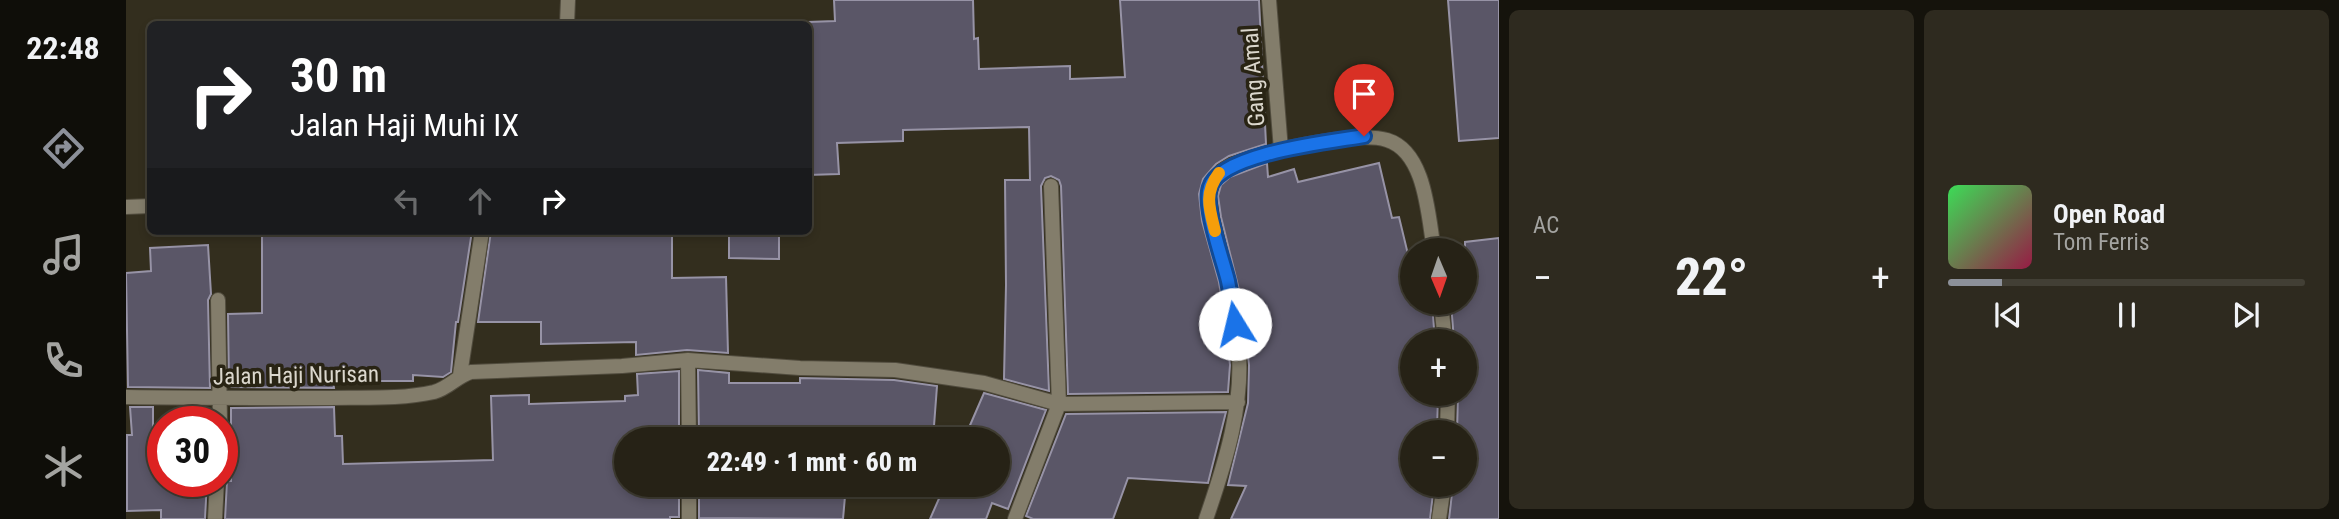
<!DOCTYPE html>
<html lang="id">
<head>
<meta charset="utf-8">
<style>
	:root { --surface:#262216; --page:#2e2a1f; --text:#f1f3f6; --muted:#a4a4a1; --line:#423f35; --accent:#8c9099 }
	body { margin:0; font-family:"Roboto Condensed",sans-serif; background:var(--page); color:var(--text); height:100vh; display:flex; flex-direction:column; font-size:26px; white-space:nowrap }
	* { box-sizing:border-box; margin:0 }
	p { font-size:23px; color:var(--muted) }
	.icon { flex:none; width:38px; height:38px; fill:none; stroke:currentColor; stroke-width:2; stroke-linecap:round; stroke-linejoin:round }
	.map { position:relative; flex:1; overflow:hidden }
	.drawer { display:flex; flex-direction:column; gap:10px; padding:10px; background:#15130c; width:840px }
	.drawer>* { flex:none }
	.top-card { position:absolute; left:21px; top:21px; width:665px; height:214px; border-radius:10px; box-shadow:0 4px 10px #0003,0 0 0 2px var(--line); background:#202124; color:#fff; overflow:hidden }
	.needle { width:46px; rotate:178deg }
	.fabs { position:absolute; left:1274px; top:238px; display:grid; gap:14px }
	.fabs a { display:grid; place-items:center; width:77px; height:77px; border-radius:50%; background:var(--surface); box-shadow:0 4px 10px #0003,0 0 0 2px var(--line); font-size:35px }
	.speed { position:absolute; left:21px; top:406px; display:flex; gap:14px; font-size:35px; font-weight:700; text-align:center }
	.speed>* { display:grid; place-content:center; width:91px; height:91px; border-radius:50%; background:var(--surface); box-shadow:0 4px 10px #0003,0 0 0 2px var(--line); line-height:1 }
	.speed .limit { border:10px solid #d22; background:#fff; color:#111 }
	.pin { position:absolute; display:grid; place-items:center; width:60px; height:60px; color:#fff; margin:-72px -30px; border-radius:50% 50% 50% 0; rotate:-45deg; box-shadow:0 0 7px #0007 }
	.pin .icon { rotate:45deg }
	.me { position:absolute; width:77px; margin:-38px; rotate:351deg; stroke-linejoin:round; filter:drop-shadow(0 0 5px #0008) }
	.turn { display:flex; align-items:center; gap:24px; height:147px; padding:0 28px; font-size:32px }
	.turn .icon { width:91px; height:91px; stroke-width:2.5 }
	.turn b { display:block; font-size:49px; line-height:60px }
	.lanes { display:flex; align-items:center; height:66px; padding:0 28px; background:#0003; justify-content:center; gap:35px; direction:ltr }
	.lanes .off { opacity:.35 }
	.big { font-size:52px; font-weight:800; line-height:1.1 }
	.drawer .tile { flex:1; display:flex; flex-direction:column; justify-content:center; gap:10px; min-width:0; padding:0 24px; border-radius:10px; background:var(--page) }
	.song { display:flex; align-items:center; gap:21px }
	.cover { width:84px; height:84px; border-radius:10px; background:linear-gradient(135deg,hsl(130 70% 55%),hsl(340 70% 35%)) }
	.played { height:7px; border-radius:4px; background:linear-gradient(90deg,var(--accent) 15%,var(--line) 15%) }
	.keys { display:flex; justify-content:space-around; direction:ltr }
	.heat { display:flex; justify-content:space-between; align-items:center; font-size:38px; direction:ltr }
	.drawer .tiles { flex:1; display:grid; gap:10px; grid-template-columns:repeat(2,1fr) }
	.trip { position:absolute; left:488px; top:427px; width:396px; height:70px; border-radius:35px; background:var(--surface); box-shadow:0 4px 10px #0003,0 0 0 2px var(--line); font-weight:800; line-height:70px; text-align:center }
	main { display:flex; flex:1; min-height:0 }
	.tab-bar { display:flex; flex-direction:column; width:126px; justify-content:space-around; align-items:center; background:#0f0e09; color:var(--muted) }
	.tab-bar .icon { width:49px; height:49px }
	.tab-bar .active { color:var(--accent) }
	.tab-bar b { font-size:32px; color:var(--text) }
	.map>svg:first-child { display:block }
	.building { fill:#5a5667; stroke:#9793a6; stroke-width:2 }
	.lines { fill:none; stroke-linecap:round; stroke-linejoin:round }
	.minor-casing { stroke:#514c3e; stroke-width:16 }
	.minor { stroke:#837d6b; stroke-width:14 }
	.route-casing { stroke:#114b97; stroke-width:18 }
	.route { stroke:#1a73e8; stroke-width:12 }
	.slow { stroke:#f59e0b; stroke-width:12 }
	.labels { text-anchor:middle; stroke-width:7; stroke-linejoin:round; paint-order:stroke }
	.street-label { font-size:23px; fill:#dbd7cd; stroke:#292414 }
</style>
</head>
<body>
<main>
<nav class="tab-bar">
<b>22:48</b>
<svg class="icon active" aria-label="directions" viewBox="0 0 24 24"><path d="M12 3l9 9-9 9-9-9zM9 14v-3h6M13 9l2 2-2 2"/></svg>
<svg class="icon" aria-label="music" viewBox="0 0 24 24"><path d="M9 18V5l10-2v13"/><circle cx="6" cy="18" r="3"/><circle cx="16" cy="16" r="3"/></svg>
<svg class="icon" aria-label="phone" viewBox="0 0 24 24"><path d="M5 4h4l2 5-3 2q2 4 5 5l2-3 5 2v4C11 20 4 13 5 4z"/></svg>
<svg class="icon" aria-label="climate" viewBox="0 0 24 24"><path d="M12 3v18M4 7l16 10M4 17L20 7"/></svg>
</nav>
<div class="map">
<svg width="1373" height="519" viewBox="0 0 1373 519">
	<rect width="100%" height="100%" fill="#332e1e"/>
	<path class="building" d="M708 0H847L848 39 852 38 853 69 944 66V79L999 77 994 0H1133L1140 144 1103 156 1090 164 1077 179 1073 194 1076 221 1093 282 1099 321 1104 365 1102 392 942 394 935 186 933 180 925 176 919 178 915 186 923 391 878 379 880 285 879 180H904L903 127 777 130V141L711 143 713 174 682 175V22L709 21Z
		M1322 0H1373V138L1333 141Z
		M1141 163 1142 177 1168 169 1172 182 1253 163 1266 218 1273 217 1286 271V303H1306L1309 341H1286V394H1312L1311 432H1286V485H1308L1304 519H1105L1120 486 1102 485 1122 403 1123 365 1114 294 1095 217 1092 196 1095 185 1104 177Z
		M136 231H346L332 322H330L325 372 317 377 287 375V381H207L208 388 103 387 102 314 136 313Z
		M365 231H546V278L600 277 602 353 561 350 510 355V342L415 344V322H352Z
		M603 231H653V259L603 258Z
		M1373 238V519H1323L1327 485H1339V432H1331L1332 394H1339V341H1328L1325 303H1339V242Z
		M82 245 85 294 82 300 84 388 2 387 0 273 25 271 24 248Z
		M572 370 603 373V383H674V378L768 380 811 386 807 439H573Z
		M553 371V439H500V485H553V517H544V519H99L101 481H105V408L208 407 209 436H216L217 464 367 460 365 396 403 395V404L499 401V396L512 395 511 374Z
		M858 393 920 410 882 509 866 503 860 519H804L819 485H872V439H838Z
		M4 407H27V441L37 440V481H81L79 519H35V510L1 511V435H6Z
		M1100 412 1082 483 1002 478 987 519H907L900 516 940 414Z
		M573 485H720L717 519 573 518Z"/>
	<g class="lines">
		<g class="minor-casing">
			<path id="minor" d="M1143 0 1155 150
				M441 24 442 0
				M0 207 24 206
				M92 300 94 422
				M1315 303 1319 341
				M562 360 563 439
				M334 375 356 231
				M0 397C67 398 133 398 200 398 235 397 273 400 308 392 323 388 331 376 345 372L496 366 562 360 674 368 769 370 858 383 933 404 1112 402
				M1321 432 1322 394
				M563 485V519
				M89 519 91 481
				M889 519 933 404 925 186
				M1080 519C1099 464 1119 402 1112 343 1110 322 1106 301 1102 280 1097 259 1077 206 1084 187 1087 177 1096 170 1106 165 1136 152 1230 130 1261 140 1300 152 1302 216 1308 250
				M1313 519 1318 485"/>
		</g>
		<use href="#minor" class="minor"/>
	</g>
	<g class="lines">
		<g class="route-casing">
			<path id="route" d="M1109 324C1107 310 1105 296 1102 281 1097 260 1077 206 1084 187 1096 153 1204 142 1238 136"/>
		</g>
		<use href="#route" class="route"/>
		<path class="slow" d="M1089 231C1083 208 1078 193 1093 173"/>
	</g>
	<g class="labels">
		<g class="street-label">
			<text transform="translate(1127 77) rotate(-94)" y="8">Gang Amal</text>
			<text transform="translate(170 375) rotate(-1)" y="8">Jalan Haji Nurisan</text>
		</g>
	</g>
</svg>
<div class="fabs">
<a><svg class="needle" viewBox="-14 -14 28 28"><path d="M0-13l5 13h-10z" fill="#e53935"/><path d="M0 13l5-13h-10z" fill="#a4a4a1"/></svg></a>
<a>+</a>
<a>−</a>
</div>
<div class="speed"><div class="limit">30</div></div>
<div class="pin" style="left:1238px;top:136px;background:#d93025"><svg class="icon" aria-label="arrive" viewBox="0 0 24 24"><path d="M6 21V4h12l-3 4 3 4H6"/></svg></div>
<svg class="me" style="left:1109px;top:324px" viewBox="-20 -20 40 40"><circle r="19" fill="#fff"/><path d="M0-13L10 11 0 6-10 11z" fill="#1a73e8"/></svg>
<div class="trip">22:49 · 1 mnt · 60 m</div>
<div class="top-card">
<div class="turn"><svg class="icon" aria-label="right" viewBox="0 0 24 24"><path d="M7 20v-9h11M14 6l5 5-5 5"/></svg><div><b>30 m</b>Jalan Haji Muhi IX</div></div>
<div class="lanes"><svg class="icon off" aria-label="left" viewBox="0 0 24 24"><path d="M17 20v-9H6M10 6l-5 5 5 5"/></svg><svg class="icon off" aria-label="ahead" viewBox="0 0 24 24"><path d="M12 20V5M6 11l6-6 6 6"/></svg><svg class="icon" aria-label="right" viewBox="0 0 24 24"><path d="M7 20v-9h11M14 6l5 5-5 5"/></svg></div>
</div>
</div>
<section class="drawer">
<div class="tiles">
<div class="tile"><p>AC</p>
<div class="heat"><a>−</a><b class="big">22°</b><a>+</a></div>
</div>
<div class="tile">
<div class="song"><i class="cover"></i><div><b>Open Road</b><p>Tom Ferris</p></div></div>
<div class="played"></div>
<div class="keys"><svg class="icon" aria-label="previous" viewBox="0 0 24 24"><path d="M18 5L8 12l10 7zM5 5v14"/></svg><svg class="icon" aria-label="pause" viewBox="0 0 24 24"><path d="M8 5v14M16 5v14"/></svg><svg class="icon" aria-label="next" viewBox="0 0 24 24"><path d="M6 5l10 7-10 7zM19 5v14"/></svg></div>
</div>
</div>
</section>
</main>
</body>
</html>
